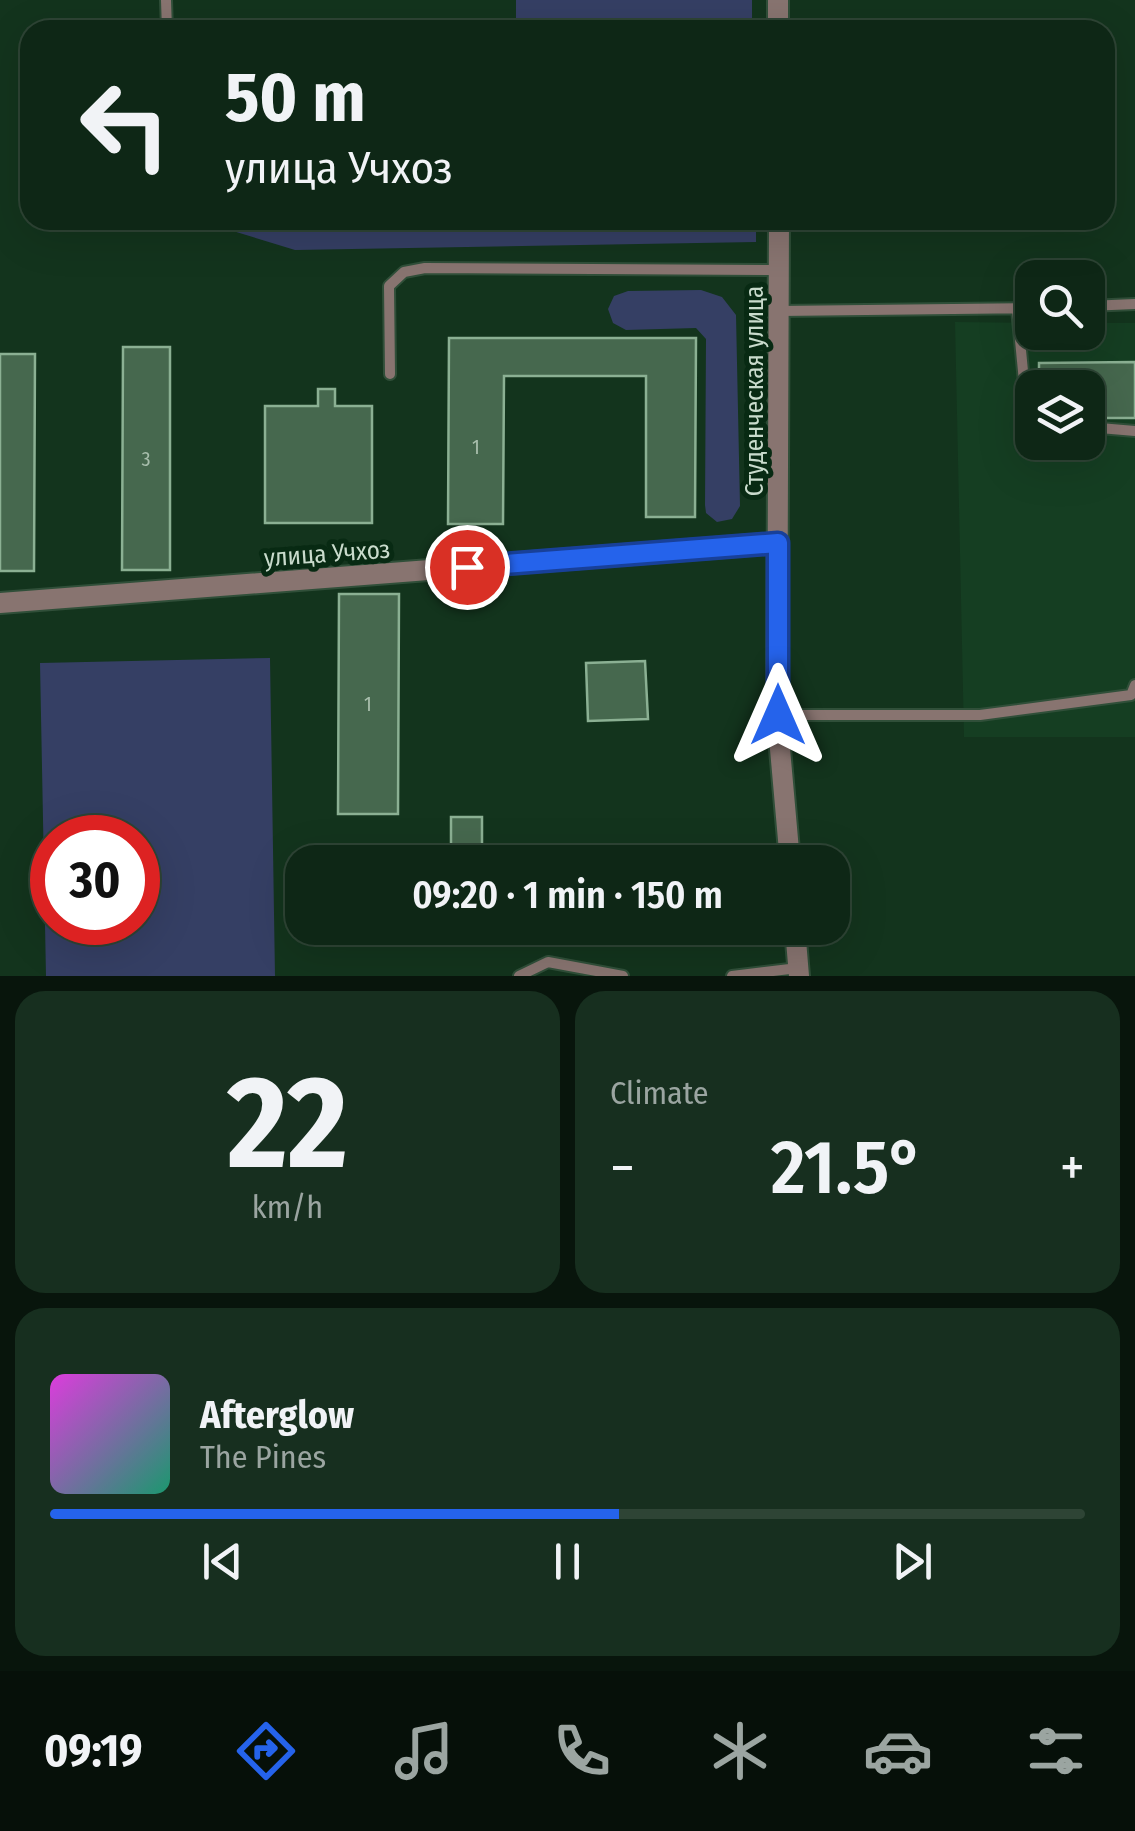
<!DOCTYPE html>
<html lang="en">
<head>
<meta charset="utf-8">
<style>
	:root { --surface:#0e2716; --page:#172f1f; --text:#f1f3f6; --muted:#9ba5a1; --line:#2e4435; --accent:#2563eb }
	body { margin:0; font-family:"Fira Sans Condensed",sans-serif; background:var(--page); color:var(--text); height:100vh; display:flex; flex-direction:column; font-size:38px; white-space:nowrap }
	* { box-sizing:border-box; margin:0 }
	p { font-size:32px; color:var(--muted) }
	.icon { flex:none; width:55px; height:55px; fill:none; stroke:currentColor; stroke-width:2; stroke-linecap:round; stroke-linejoin:round }
	.map { position:relative; height:976px; overflow:hidden }
	.panel { display:flex; flex-direction:column; gap:15px; padding:15px; background:#08150c; flex:1 }
	.panel>* { flex:none }
	.hud { position:absolute; left:20px; top:20px; width:1095px; height:210px; border-radius:30px; box-shadow:0 10px 40px #0002,0 0 0 2px var(--line); background:#0e2716; color:var(--text); overflow:hidden }
	.tools { position:absolute; left:1015px; top:260px; display:grid; gap:20px }
	.tools a { display:grid; place-items:center; width:90px; height:90px; border-radius:20px; background:var(--surface); box-shadow:0 10px 40px #0002,0 0 0 2px var(--line); font-size:50px }
	.speed { position:absolute; left:30px; top:815px; display:flex; gap:20px; font-size:50px; font-weight:700; text-align:center }
	.speed>* { display:grid; place-content:center; width:130px; height:130px; border-radius:50%; background:var(--surface); box-shadow:0 10px 40px #0002,0 0 0 2px var(--line); line-height:1 }
	.speed .limit { border:15px solid #d22; background:#fff; color:#111 }
	.pin { position:absolute; display:grid; place-items:center; width:85px; height:85px; color:#fff; margin:-42px; border:5px solid #fff; border-radius:50%; box-shadow:0 2px 10px #0007 }
	.me { position:absolute; width:110px; margin:-55px; rotate:0deg; stroke-linejoin:round; filter:drop-shadow(0 0 8px #0008) }
	.turn { display:flex; align-items:center; gap:35px; height:210px; padding:0 40px; font-size:45px }
	.turn .icon { width:130px; height:130px; stroke-width:2.5 }
	.turn b { display:block; font-size:70px; line-height:85px }
	.big { font-size:75px; font-weight:600; line-height:1.1 }
	.panel .tile { flex:1; display:flex; flex-direction:column; justify-content:center; gap:15px; min-width:0; padding:0 35px; border-radius:30px; background:var(--page) }
	.panel .dial { align-items:center; gap:0 }
	.dial b { font-size:130px; line-height:1 }
	.song { display:flex; align-items:center; gap:30px }
	.cover { width:120px; height:120px; border-radius:15px; background:linear-gradient(135deg,hsl(300 70% 55%),hsl(160 70% 35%)) }
	.played { height:10px; border-radius:5px; background:linear-gradient(90deg,var(--accent) 55%,var(--line) 55%) }
	.keys { display:flex; justify-content:space-around; direction:ltr }
	.heat { display:flex; justify-content:space-between; align-items:center; font-size:55px; direction:ltr }
	.panel .tiles { flex:1; display:grid; gap:15px; grid-template-columns:1fr 1fr }
	.tile:last-child { grid-column:span 2 }
	.trip { position:absolute; left:285px; top:845px; width:565px; height:100px; border-radius:30px; background:var(--surface); box-shadow:0 10px 40px #0002,0 0 0 2px var(--line); font-weight:600; line-height:100px; text-align:center }
	.tabs { display:flex; height:160px; justify-content:space-around; align-items:center; background:#061009; color:var(--muted) }
	.tabs .icon { width:70px; height:70px }
	.tabs .active { color:var(--accent) }
	.tabs b { font-size:45px; color:var(--text) }
	.map>svg:first-child { display:block }
	.built { fill:#153e22; fill-rule:evenodd }
	.green { fill:#353f64; fill-rule:evenodd }
	.building { fill:#46684e; stroke:#8bb093; stroke-width:2.5 }
	.lines { fill:none; stroke-linecap:round; stroke-linejoin:round }
	.service-casing { stroke:#304f39; stroke-width:14 }
	.minor-casing { stroke:#304f39; stroke-width:24 }
	.service { stroke:#887470; stroke-width:10 }
	.minor { stroke:#887470; stroke-width:20 }
	.route-casing { stroke:#184099; stroke-width:25 }
	.route { stroke:#2563eb; stroke-width:18 }
	.labels { text-anchor:middle; stroke-width:10; stroke-linejoin:round; paint-order:stroke }
	.number-label { font-size:20px; fill:#a8beac }
	.street-label { font-size:25px; fill:#c9dbcc; stroke:#082a13 }
</style>
</head>
<body>
<div class="map">
<svg width="1135" height="976" viewBox="0 0 1135 976">
	<rect width="100%" height="100%" fill="#13341d"/>
	<path class="built" d="M955 322 1032 323V332H1088V323H1135V737H964ZM1032 388H1088V442H1032Z"/>
	<path class="green" d="M516 0H752V30H516Z
		M197 220H756V242L295 250Z
		M701 290 722 297 736 315 740 506 732 519 717 522 706 513 705 505 706 339 696 328 626 330 613 323 608 309 614 296 628 291Z
		M270 658 275 976H46L40 663ZM52 838H138V922H52Z"/>
	<path class="building" d="M449 338H696L695 517H646V376H504L503 524H448Z
		M123 347H170V570H122Z
		M0 354H35L34 571H0Z
		M1135 362V418H1088V388H1039V363Z
		M318 389H335V406H372V523H265V406H318Z
		M339 594H399L398 814H338Z
		M645 661 648 719 588 721 586 663Z
		M451 817H482V862H451Z"/>
	<g class="lines">
		<g class="service-casing">
			<path id="service" d="M166 0 167 30
				M1088 306 1135 304
				M1017 309 1028 423H1032
				M779 311 1032 308
				M390 374 389 286 404 272 425 268 778 270
				M1088 427 1135 431
				M777 715H980L1131 695 1135 685
				M519 976 548 962 623 976
				M732 976 798 968"/>
		</g>
		<g class="minor-casing">
			<path id="minor" d="M778 0V30
				M779 220 777 715 790 862
				M0 603 778 543
				M795 928 799 976"/>
		</g>
		<use href="#service" class="service"/>
		<use href="#minor" class="minor"/>
	</g>
	<g class="lines">
		<g class="route-casing">
			<path id="route" d="M467 567 778 543V715"/>
		</g>
		<use href="#route" class="route"/>
	</g>
	<g class="labels">
		<g class="number-label">
			<text x="476" y="454">1</text>
			<text x="146" y="466">3</text>
			<text x="368" y="711">1</text>
		</g>
		<g class="street-label">
			<text transform="translate(754 391) rotate(-90)" y="9">Студенческая улица</text>
			<text transform="translate(327 553) rotate(-4)" y="9">улица Учхоз</text>
		</g>
	</g>
</svg>
<div class="tools">
<a><svg class="icon" aria-label="search" viewBox="0 0 24 24"><circle cx="10" cy="10" r="6"/><path d="M15 15l6 6"/></svg></a>
<a><svg class="icon" aria-label="layers" viewBox="0 0 24 24"><path d="M12 4l9 5-9 5-9-5zM3 14l9 5 9-5"/></svg></a>
</div>
<div class="speed"><div class="limit">30</div></div>
<div class="pin" style="left:467px;top:567px;background:#d93025"><svg class="icon" aria-label="arrive" viewBox="0 0 24 24"><path d="M6 21V4h12l-3 4 3 4H6"/></svg></div>
<svg class="me" style="left:778px;top:715px" viewBox="-20 -20 40 40"><path d="M0-17L14 15 0 8-14 15z" fill="#2563eb" stroke="#fff" stroke-width="4"/></svg>
<div class="trip">09:20 · 1 min · 150 m</div>
<div class="hud">
<div class="turn"><svg class="icon" aria-label="left" viewBox="0 0 24 24"><path d="M17 20v-9H6M10 6l-5 5 5 5"/></svg><div><b>50 m</b>улица Учхоз</div></div>
</div>
</div>
<section class="panel">
<div class="tiles">
<div class="tile dial"><b>22</b><p>km/h</p></div>
<div class="tile"><p>Climate</p>
<div class="heat"><a>−</a><b class="big">21.5°</b><a>+</a></div>
</div>
<div class="tile">
<div class="song"><i class="cover"></i><div><b>Afterglow</b><p>The Pines</p></div></div>
<div class="played"></div>
<div class="keys"><svg class="icon" aria-label="previous" viewBox="0 0 24 24"><path d="M18 5L8 12l10 7zM5 5v14"/></svg><svg class="icon" aria-label="pause" viewBox="0 0 24 24"><path d="M8 5v14M16 5v14"/></svg><svg class="icon" aria-label="next" viewBox="0 0 24 24"><path d="M6 5l10 7-10 7zM19 5v14"/></svg></div>
</div>
</div>
</section>
<nav class="tabs">
<b>09:19</b>
<svg class="icon active" aria-label="directions" viewBox="0 0 24 24"><path d="M12 3l9 9-9 9-9-9zM9 14v-3h6M13 9l2 2-2 2"/></svg>
<svg class="icon" aria-label="music" viewBox="0 0 24 24"><path d="M9 18V5l10-2v13"/><circle cx="6" cy="18" r="3"/><circle cx="16" cy="16" r="3"/></svg>
<svg class="icon" aria-label="phone" viewBox="0 0 24 24"><path d="M5 4h4l2 5-3 2q2 4 5 5l2-3 5 2v4C11 20 4 13 5 4z"/></svg>
<svg class="icon" aria-label="climate" viewBox="0 0 24 24"><path d="M12 3v18M4 7l16 10M4 17L20 7"/></svg>
<svg class="icon" aria-label="car" viewBox="0 0 24 24"><path d="M5 17H2v-5l4-1 3-4h7l3 4 3 1v5h-3M9 17h6M6 11h13"/><circle cx="7" cy="17" r="2"/><circle cx="17" cy="17" r="2"/></svg>
<svg class="icon" aria-label="filters" viewBox="0 0 24 24"><path d="M4 7h16M4 17h16"/><circle cx="9" cy="7" r="2"/><circle cx="15" cy="17" r="2"/></svg>
</nav>
</body>
</html>
